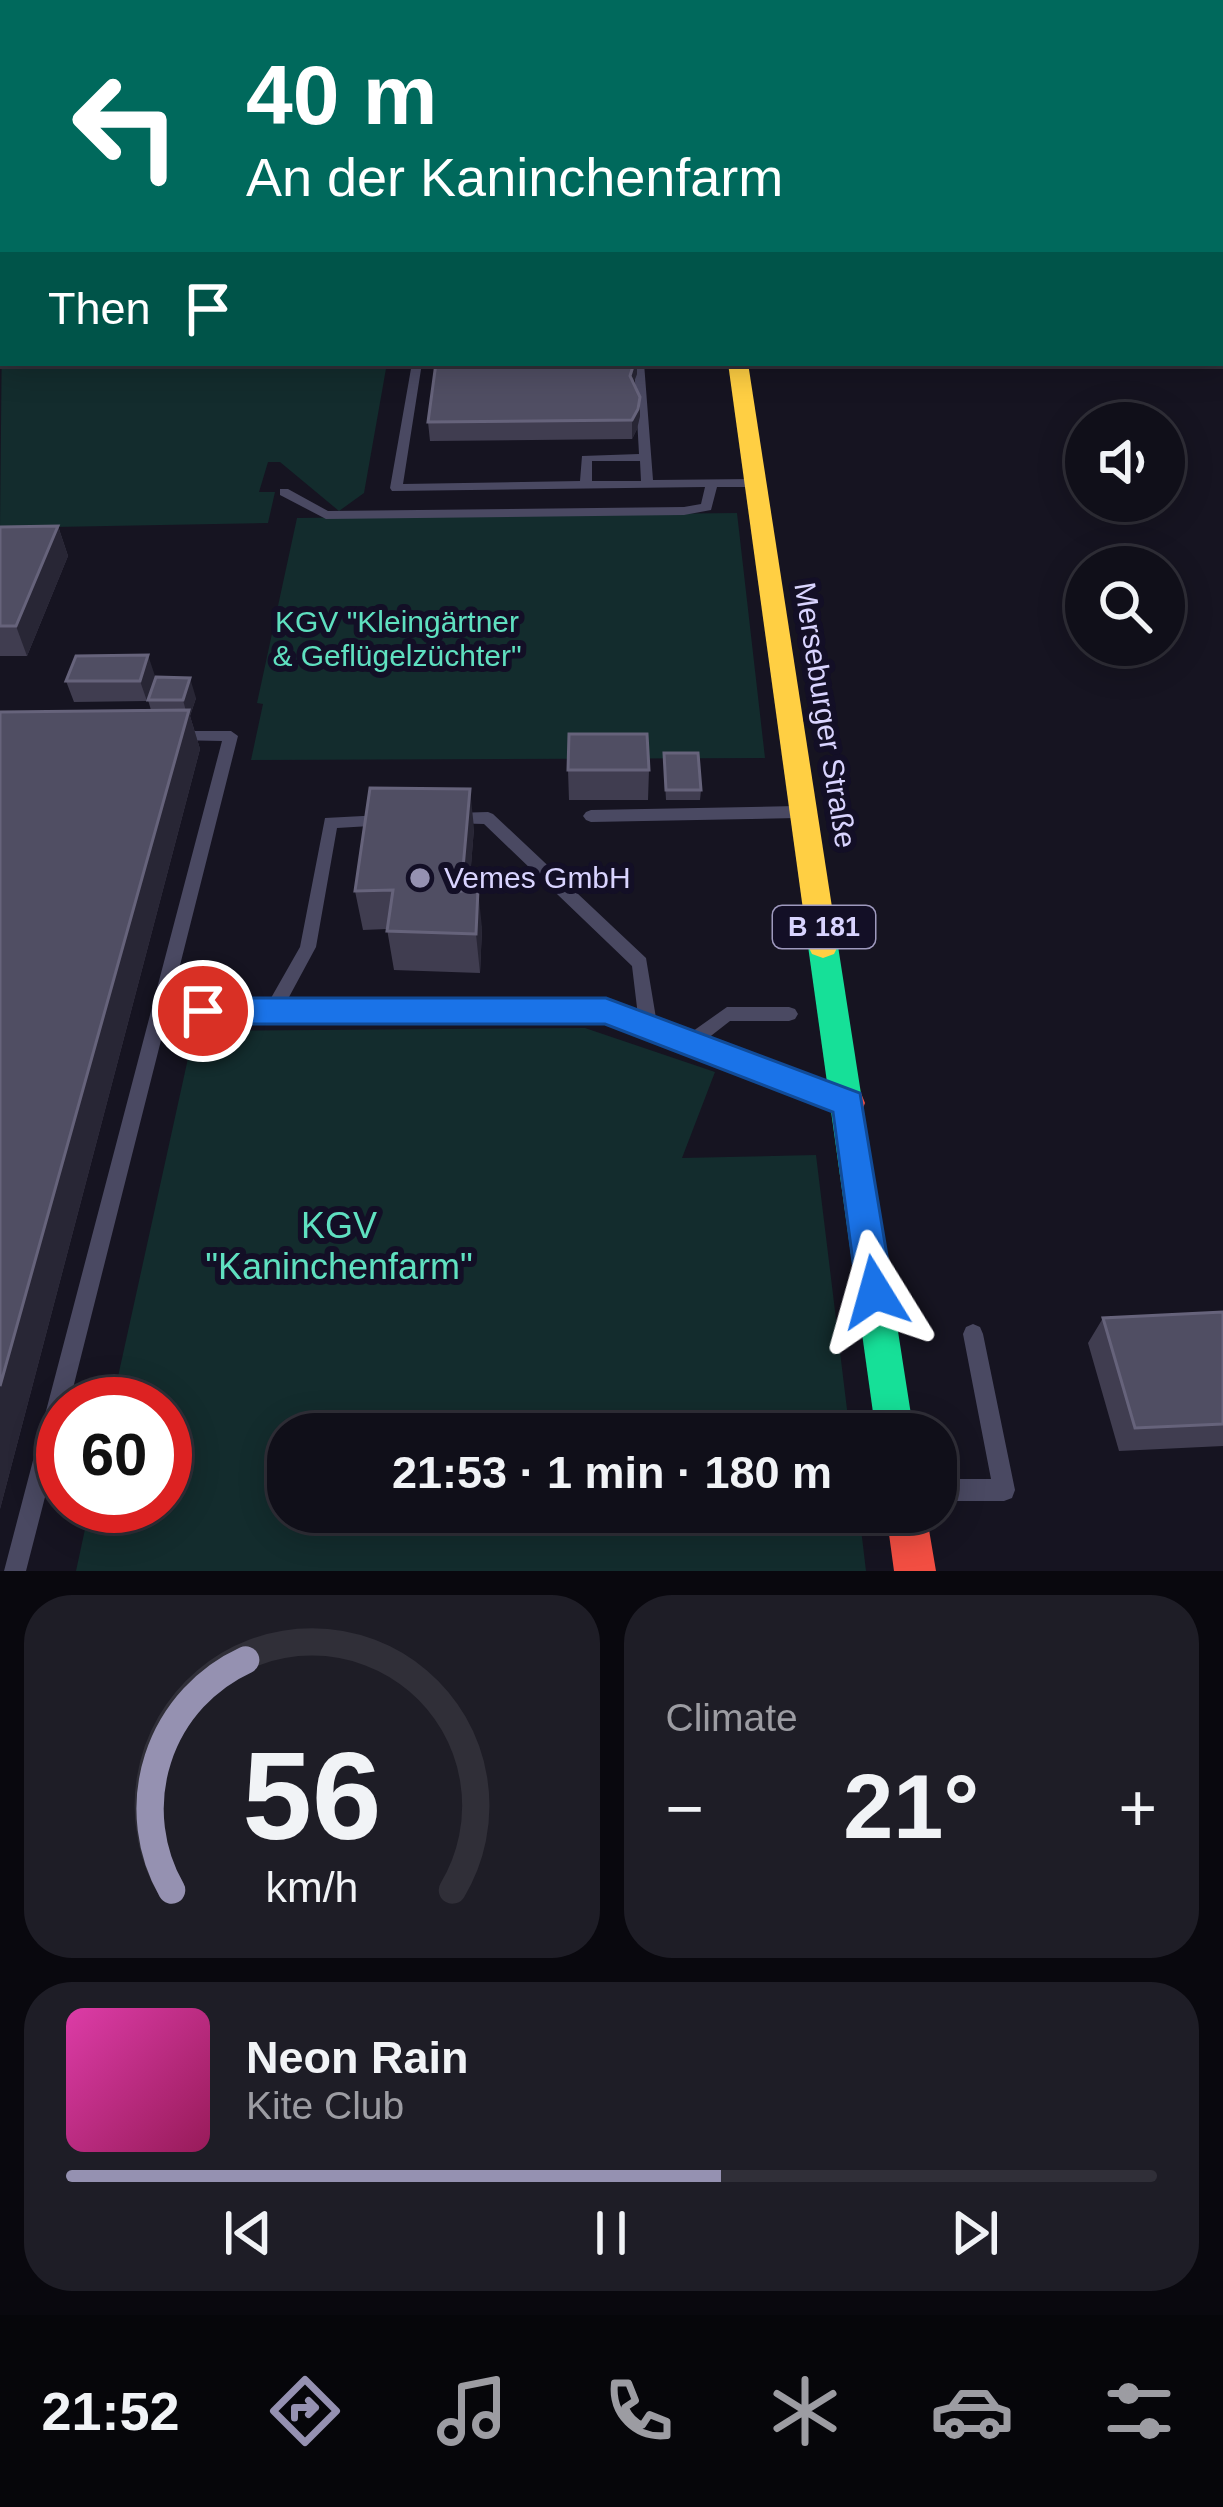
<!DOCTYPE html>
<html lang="en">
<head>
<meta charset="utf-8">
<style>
	:root { --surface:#100f19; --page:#1e1d26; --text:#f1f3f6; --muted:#9c9ca2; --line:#302f38; --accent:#9591b1 }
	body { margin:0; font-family:Arial,sans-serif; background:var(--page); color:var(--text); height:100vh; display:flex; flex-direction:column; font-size:45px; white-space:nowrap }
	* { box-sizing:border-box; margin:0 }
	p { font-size:39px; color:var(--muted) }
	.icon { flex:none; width:66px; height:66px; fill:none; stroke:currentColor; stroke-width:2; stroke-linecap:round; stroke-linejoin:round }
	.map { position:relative; height:1571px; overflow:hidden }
	.drawer { display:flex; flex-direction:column; gap:24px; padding:24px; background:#09080e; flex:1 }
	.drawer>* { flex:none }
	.hud { position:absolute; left:0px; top:0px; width:1224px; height:366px; box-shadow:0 6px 30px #0003,0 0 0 3px var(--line); background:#00695c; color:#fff; overflow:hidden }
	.controls { position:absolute; left:1065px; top:402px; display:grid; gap:24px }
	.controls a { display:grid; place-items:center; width:120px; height:120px; border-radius:50%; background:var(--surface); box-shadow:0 6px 30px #0003,0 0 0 3px var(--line); font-size:60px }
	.speed { position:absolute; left:36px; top:1377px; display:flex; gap:24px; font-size:60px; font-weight:700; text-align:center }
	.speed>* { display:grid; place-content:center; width:156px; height:156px; border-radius:50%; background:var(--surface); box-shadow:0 6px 30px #0003,0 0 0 3px var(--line); line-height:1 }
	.speed .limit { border:18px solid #d22; background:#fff; color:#111 }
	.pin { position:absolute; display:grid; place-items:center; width:102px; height:102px; color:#fff; margin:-51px; border:6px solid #fff; border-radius:50%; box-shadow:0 3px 12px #0007 }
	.me { position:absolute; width:132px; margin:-66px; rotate:352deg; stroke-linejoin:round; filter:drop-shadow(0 0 9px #0008) }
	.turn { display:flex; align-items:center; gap:42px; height:252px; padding:0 48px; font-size:54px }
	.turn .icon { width:156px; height:156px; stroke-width:2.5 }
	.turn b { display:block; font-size:84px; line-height:102px }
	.then { display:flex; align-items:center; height:114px; padding:0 48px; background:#0003; gap:24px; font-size:45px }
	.big { font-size:90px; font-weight:800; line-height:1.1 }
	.drawer .tile { flex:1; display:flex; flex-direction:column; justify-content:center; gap:18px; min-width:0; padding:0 42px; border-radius:48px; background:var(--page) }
	.drawer .dial { align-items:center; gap:0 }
	.dial svg { height:312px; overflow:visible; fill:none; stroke:var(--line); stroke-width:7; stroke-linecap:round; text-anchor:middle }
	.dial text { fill:var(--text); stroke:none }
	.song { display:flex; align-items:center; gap:36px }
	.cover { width:144px; height:144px; border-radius:18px; background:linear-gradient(135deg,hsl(320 70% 55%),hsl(330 70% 35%)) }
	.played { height:12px; border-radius:6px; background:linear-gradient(90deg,var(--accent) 60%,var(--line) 60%) }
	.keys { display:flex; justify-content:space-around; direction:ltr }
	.heat { display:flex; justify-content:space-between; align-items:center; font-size:66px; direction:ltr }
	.drawer .tiles { flex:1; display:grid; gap:24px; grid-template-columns:1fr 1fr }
	.tile:last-child { grid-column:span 2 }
	.trip { position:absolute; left:267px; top:1413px; width:690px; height:120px; border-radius:48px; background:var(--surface); box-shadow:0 6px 30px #0003,0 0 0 3px var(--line); font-weight:800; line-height:120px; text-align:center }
	.tab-bar { display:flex; height:192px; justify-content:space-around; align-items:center; background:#06060a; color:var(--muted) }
	.tab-bar .icon { width:84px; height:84px }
	.tab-bar .current { color:var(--accent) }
	.tab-bar b { font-size:54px; color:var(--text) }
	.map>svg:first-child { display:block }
	.green { fill:#132c2d }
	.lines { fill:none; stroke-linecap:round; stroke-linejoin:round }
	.lane { fill:#4a4962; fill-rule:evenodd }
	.fast { fill:#16e098; fill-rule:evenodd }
	.slow { fill:#ffcf43; fill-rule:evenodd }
	.jam { fill:#f24e42; fill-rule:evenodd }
	.rail-casing { stroke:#43596b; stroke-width:8 }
	.rail { stroke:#130f26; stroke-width:4.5; stroke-dasharray:12; stroke-linecap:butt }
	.wall { fill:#403d50 }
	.shaded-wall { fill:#282635 }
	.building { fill:#504e63; stroke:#66637b; stroke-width:3 }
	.route { fill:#1a73e8; stroke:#114b97; stroke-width:3 }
	.poi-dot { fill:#9591b1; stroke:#130f26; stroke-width:4.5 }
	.labels { text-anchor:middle; stroke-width:12; stroke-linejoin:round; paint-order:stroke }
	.shield { fill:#130f26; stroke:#9e99be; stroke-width:3 }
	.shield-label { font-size:27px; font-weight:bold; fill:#d9d4ff }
	.park-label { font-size:30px; fill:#5fe0c0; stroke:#130f26 }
	.street-label { font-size:30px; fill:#d9d4ff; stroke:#130f26 }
	.poi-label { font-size:30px; fill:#d9d4ff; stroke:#130f26; text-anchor:start }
	.near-park-label { font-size:36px; fill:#5fe0c0; stroke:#130f26 }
</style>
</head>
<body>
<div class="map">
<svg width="1223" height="1571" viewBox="0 0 1223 1571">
	<rect width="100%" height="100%" fill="#161421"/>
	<path class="green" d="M3 226V363H387L364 493 339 511 280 462H268L259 492H275L268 523 0 528Z
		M737 513 765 758 251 760 263 704 257 703 297 518Z
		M585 1028 715 1072 682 1158 816 1155 850 1434H288V1512H859L866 1571H76L90 1506H165V1404H112L194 1031Z"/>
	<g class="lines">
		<path class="lane" d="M871 0H879L880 3H872Z
			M412 363H422L403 484 580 481 582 456 639 454 634 363H644L653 480 753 479 759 483 753 487H717L711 510 684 515 326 519 280 495V489H288L328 511 684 507 701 504 705 487 392 491 390 488ZM592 461H640L641 481H592Z
			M178 731H231L238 736 69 1404H63V1427L26 1571H4L222 741 173 740 171 736 173 732Z
			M797 806 805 812 797 818 591 822 586 820 583 816 586 812 591 810Z
			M488 812 493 814 646 958 657 1024 654 1029 648 1031 642 1029 639 1024 632 966 484 824 449 823 446 819 449 815 454 813Z
			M382 815 387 817 390 821 387 825 337 828 316 947 282 1010 276 1012 270 1010 267 1005 300 947 325 818Z
			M727 1007H789L795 1009 798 1014 795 1019 789 1021H730L698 1046 692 1048 686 1046 683 1041 686 1036Z
			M973 1324 980 1327 983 1334 1015 1490 1012 1498 1004 1501H936V1479H991L963 1334 966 1327Z"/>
		<path class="fast" d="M823 934 834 938 838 946 914 1434H876L808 946 812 938Z"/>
		<path class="slow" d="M728 363H748L838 946 834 954 823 958 812 954 808 946Z"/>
		<path class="jam" d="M678 0H690L691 3H679Z
			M203 998H606L861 1093 865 1103 861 1113 849 1117 605 1024H203L192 1020 187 1011 192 1002Z
			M886 1512H926L936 1571H894Z"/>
		<g class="rail-casing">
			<path id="rail" d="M508 0 519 3"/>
		</g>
		<use href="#rail" class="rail"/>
	</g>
	<path class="wall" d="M436 363H637V374L633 383 640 397V416L637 429 632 439 430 441 428 422Z
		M58 526 68 556 27 656H0V527Z
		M155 676 147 701 74 702 66 681Z
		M196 698 190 716 200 749 0 1509V712L151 710 148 700Z
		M664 763 701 790 700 800H666Z
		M568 770H649L648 800H569Z
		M474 828 469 890 482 928 480 973 394 970 387 929 363 930 355 891Z
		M1223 1312V1446L1119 1451 1088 1343 1103 1318Z"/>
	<path class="shaded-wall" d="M634 363H637V374L629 395 630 376Z
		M640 397V416L637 429 632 439V420Z
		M58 526 68 556 27 656 16 626Z
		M148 655 155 676 147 701 140 681Z
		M190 678 196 698 190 716 200 749 0 1509V1386L187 715 183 700Z
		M470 789 474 828 466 930 461 891Z
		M478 889 482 928 480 973 476 934Z"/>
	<path class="building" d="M826 0H863L865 3H827Z
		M436 363H634L630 376 640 397 638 409 632 420 428 422Z
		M58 526 16 626H0V527Z
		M148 655 140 681H66L76 656Z
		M156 677 190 678 183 700H148Z
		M189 710 0 1386V712Z
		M569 734H647L649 770H568Z
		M664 753H698L701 790H666Z
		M370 788 470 789 461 891 478 889 476 934 387 931 393 890 355 891Z
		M1223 1312V1424L1135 1428 1103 1318Z"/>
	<path class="route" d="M203 998H606L860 1093 893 1292 888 1305 875 1310 862 1305 857 1292 833 1112 605 1024H203L187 1011Z"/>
	<circle class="poi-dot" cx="420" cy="878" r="12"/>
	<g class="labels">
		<rect class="shield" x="773" y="906" width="102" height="42" rx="9"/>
		<g class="shield-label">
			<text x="824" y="936">B 181</text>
		</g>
		<g class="park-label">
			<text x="397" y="632">KGV "Kleingärtner<tspan x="397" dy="34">&amp; Geflügelzüchter"</tspan></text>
		</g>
		<g class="street-label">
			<text transform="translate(825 715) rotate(81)" y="10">Merseburger Straße</text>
		</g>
		<g class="poi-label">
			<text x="444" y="888">Vemes GmbH</text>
		</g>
		<g class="near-park-label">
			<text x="339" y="1238">KGV<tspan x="339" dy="41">"Kaninchenfarm"</tspan></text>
		</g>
	</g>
</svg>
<div class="controls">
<a><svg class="icon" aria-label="sound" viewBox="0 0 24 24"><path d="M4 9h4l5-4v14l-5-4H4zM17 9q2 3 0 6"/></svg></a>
<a><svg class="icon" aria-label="search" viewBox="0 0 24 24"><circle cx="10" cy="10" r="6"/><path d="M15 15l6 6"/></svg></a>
</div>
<div class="speed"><div class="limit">60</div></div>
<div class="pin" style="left:203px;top:1011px;background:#d93025"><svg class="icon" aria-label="arrive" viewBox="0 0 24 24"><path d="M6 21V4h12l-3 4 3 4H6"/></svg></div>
<svg class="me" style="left:875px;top:1292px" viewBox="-20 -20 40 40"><path d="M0-17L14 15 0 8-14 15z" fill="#1a73e8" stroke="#fff" stroke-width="4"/></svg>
<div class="trip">21:53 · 1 min · 180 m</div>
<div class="hud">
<div class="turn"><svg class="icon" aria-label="left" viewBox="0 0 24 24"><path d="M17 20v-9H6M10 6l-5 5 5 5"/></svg><div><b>40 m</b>An der Kaninchenfarm</div></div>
<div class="then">Then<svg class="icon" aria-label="arrive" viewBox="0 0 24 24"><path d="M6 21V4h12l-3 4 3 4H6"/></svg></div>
</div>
</div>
<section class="drawer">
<div class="tiles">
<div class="tile dial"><svg viewBox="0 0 100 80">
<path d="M14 69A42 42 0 1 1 86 69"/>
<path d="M14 69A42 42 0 0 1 33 10" stroke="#9591b1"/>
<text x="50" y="56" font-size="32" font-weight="700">56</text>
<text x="50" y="72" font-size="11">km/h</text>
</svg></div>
<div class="tile"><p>Climate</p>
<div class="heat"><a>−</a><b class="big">21°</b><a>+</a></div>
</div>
<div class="tile">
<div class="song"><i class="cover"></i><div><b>Neon Rain</b><p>Kite Club</p></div></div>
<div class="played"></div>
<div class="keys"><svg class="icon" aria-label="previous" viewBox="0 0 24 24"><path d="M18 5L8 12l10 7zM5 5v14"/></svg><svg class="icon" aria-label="pause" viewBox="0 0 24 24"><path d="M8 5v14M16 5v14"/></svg><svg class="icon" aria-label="next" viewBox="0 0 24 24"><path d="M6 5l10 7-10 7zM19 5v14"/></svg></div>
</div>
</div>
</section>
<nav class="tab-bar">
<b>21:52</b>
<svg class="icon current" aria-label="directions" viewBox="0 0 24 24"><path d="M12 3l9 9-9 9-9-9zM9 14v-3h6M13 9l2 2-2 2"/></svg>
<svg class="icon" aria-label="music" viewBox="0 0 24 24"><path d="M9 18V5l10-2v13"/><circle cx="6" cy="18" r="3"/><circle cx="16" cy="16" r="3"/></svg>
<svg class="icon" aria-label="phone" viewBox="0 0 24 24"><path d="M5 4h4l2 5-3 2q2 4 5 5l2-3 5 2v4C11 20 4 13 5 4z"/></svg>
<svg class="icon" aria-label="climate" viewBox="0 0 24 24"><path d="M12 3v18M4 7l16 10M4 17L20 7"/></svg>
<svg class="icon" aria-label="car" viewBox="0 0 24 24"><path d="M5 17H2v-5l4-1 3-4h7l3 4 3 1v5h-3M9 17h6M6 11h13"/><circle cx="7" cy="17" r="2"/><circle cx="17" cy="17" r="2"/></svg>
<svg class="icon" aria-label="filters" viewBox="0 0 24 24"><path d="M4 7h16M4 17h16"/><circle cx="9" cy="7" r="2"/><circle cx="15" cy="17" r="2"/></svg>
</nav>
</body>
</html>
